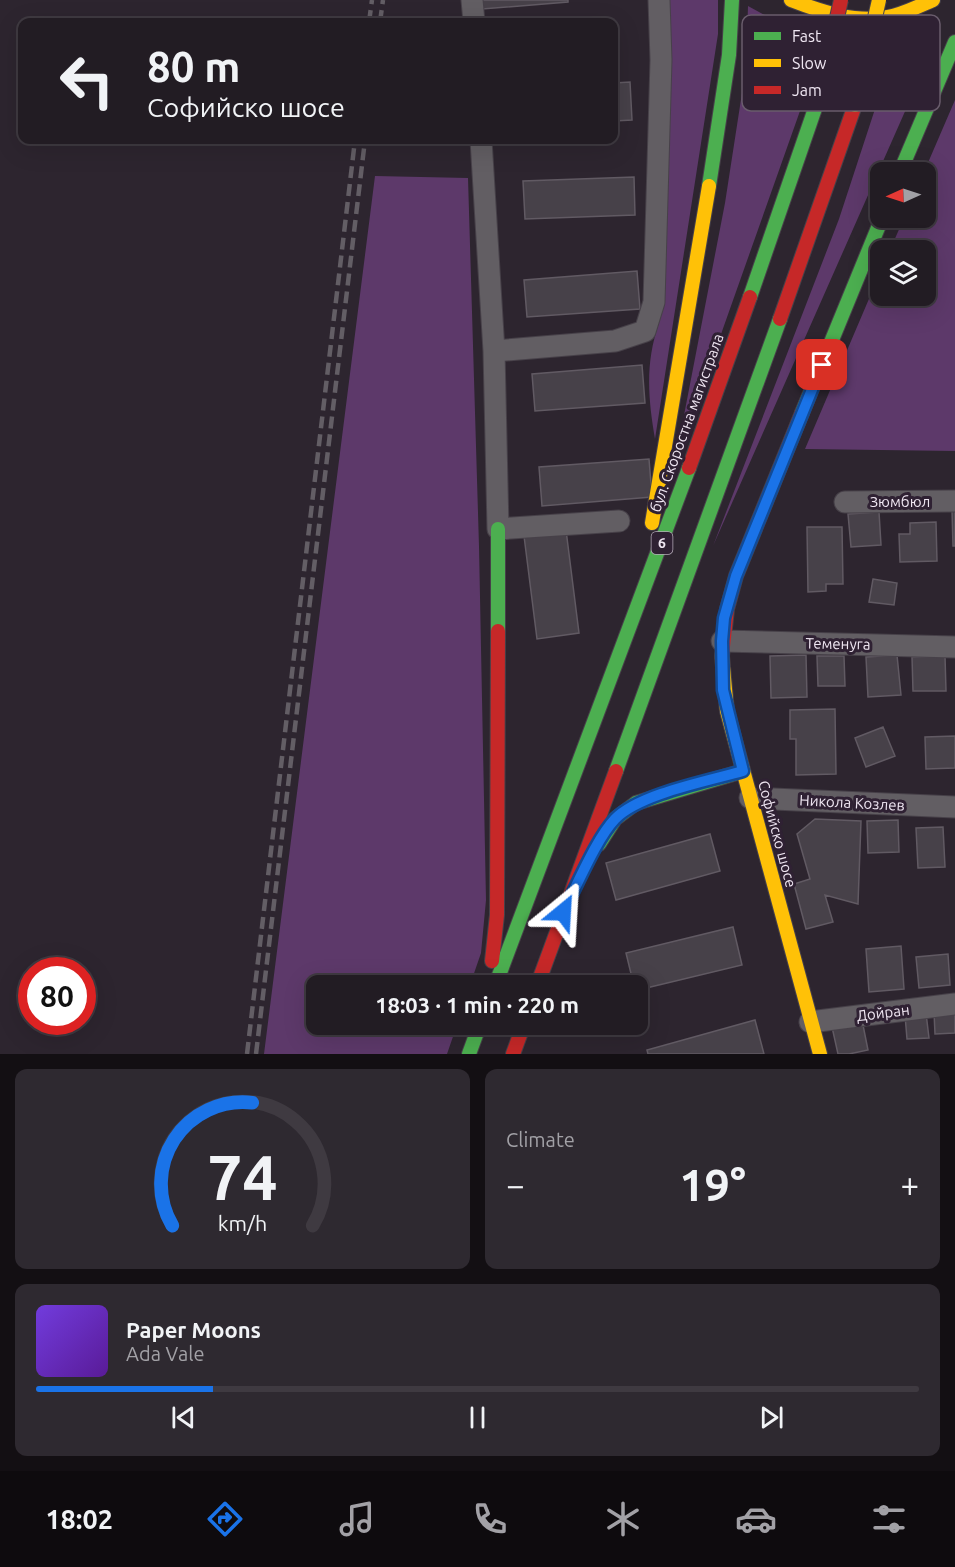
<!DOCTYPE html>
<html lang="en">
<head>
<meta charset="utf-8">
<style>
	:root { --surface:#221c23; --page:#2e2930; --text:#f1f3f6; --muted:#a2a1a6; --line:#3f3a41; --accent:#1a73e8 }
	body { margin:0; font-family:Ubuntu,sans-serif; background:var(--page); color:var(--text); height:100vh; display:flex; flex-direction:column; font-size:22px; white-space:nowrap }
	* { box-sizing:border-box; margin:0 }
	p { font-size:20px; color:var(--muted) }
	.icon { flex:none; width:33px; height:33px; fill:none; stroke:currentColor; stroke-width:2; stroke-linecap:round; stroke-linejoin:round }
	.map { position:relative; height:1054px; overflow:hidden }
	.panel { display:flex; flex-direction:column; gap:15px; padding:15px; background:#130f13; flex:1 }
	.panel>* { flex:none }
	.banner { position:absolute; left:18px; top:18px; width:600px; height:126px; border-radius:12px; box-shadow:0 6px 24px #0002,0 0 0 2px var(--line); background:#221c23; color:var(--text); overflow:hidden }
	.needle { width:39px; rotate:267deg }
	.tools { position:absolute; left:870px; top:162px; display:grid; gap:12px }
	.tools a { display:grid; place-items:center; width:66px; height:66px; border-radius:12px; background:var(--surface); box-shadow:0 6px 24px #0002,0 0 0 2px var(--line); font-size:30px }
	.speed { position:absolute; left:18px; top:957px; display:flex; gap:12px; font-size:30px; font-weight:700; text-align:center }
	.speed>* { display:grid; place-content:center; width:78px; height:78px; border-radius:50%; background:var(--surface); box-shadow:0 6px 24px #0002,0 0 0 2px var(--line); line-height:1 }
	.speed .limit { border:9px solid #d22; background:#fff; color:#111 }
	.pin { position:absolute; display:grid; place-items:center; width:51px; height:51px; color:#fff; margin:-26px; border-radius:12px; box-shadow:0 3px 9px #0006 }
	.me { position:absolute; width:66px; margin:-33px; rotate:27deg; stroke-linejoin:round; filter:drop-shadow(0 0 4px #0008) }
	.turn { display:flex; align-items:center; gap:21px; height:126px; padding:0 30px; font-size:27px }
	.turn .icon { width:78px; height:78px; stroke-width:2.5 }
	.turn b { display:block; font-size:42px; line-height:51px }
	.big { font-size:45px; font-weight:600; line-height:1.1 }
	.panel .widget { flex:1; display:flex; flex-direction:column; justify-content:center; gap:9px; min-width:0; padding:0 21px; border-radius:12px; background:var(--page) }
	.panel .dial { align-items:center; gap:0 }
	.dial svg { height:156px; overflow:visible; fill:none; stroke:var(--line); stroke-width:7; stroke-linecap:round; text-anchor:middle }
	.dial text { fill:var(--text); stroke:none }
	.song { display:flex; align-items:center; gap:18px }
	.cover { width:72px; height:72px; border-radius:9px; background:linear-gradient(135deg,hsl(260 70% 55%),hsl(270 70% 35%)) }
	.played { height:6px; border-radius:3px; background:linear-gradient(90deg,var(--accent) 20%,var(--line) 20%) }
	.keys { display:flex; justify-content:space-around; direction:ltr }
	.heat { display:flex; justify-content:space-between; align-items:center; font-size:33px; direction:ltr }
	.panel .tiles { flex:1; display:grid; gap:15px; grid-template-columns:1fr 1fr }
	.widget:last-child { grid-column:span 2 }
	.trip { position:absolute; left:306px; top:975px; width:342px; height:60px; border-radius:12px; background:var(--surface); box-shadow:0 6px 24px #0002,0 0 0 2px var(--line); font-weight:600; line-height:60px; text-align:center }
	.tabs { display:flex; height:96px; justify-content:space-around; align-items:center; background:#0e0b0e; color:var(--muted) }
	.tabs .icon { width:42px; height:42px }
	.tabs .on { color:var(--accent) }
	.tabs b { font-size:27px; color:var(--text) }
	.map>svg:first-child { display:block }
	.green { fill:#5d396a }
	.building { fill:#474149; stroke:#615a63; stroke-width:1.5 }
	.lines { fill:none; stroke-linecap:round; stroke-linejoin:round }
	.street-casing { stroke:#474149; stroke-width:23 }
	.fast-casing { stroke:#474149; stroke-width:16 }
	.slow-casing { stroke:#474149; stroke-width:16 }
	.jam-casing { stroke:#474149; stroke-width:16 }
	.street { stroke:#625e63; stroke-width:21 }
	.fast { stroke:#4caf50; stroke-width:14 }
	.slow { stroke:#ffc107; stroke-width:14 }
	.jam { stroke:#c62828; stroke-width:14 }
	.rail { stroke:#635e65; stroke-width:4.5; stroke-dasharray:12 6; stroke-linecap:butt }
	.slow-bridge-casing { stroke:#474149; stroke-width:16; stroke-linecap:butt }
	.jam-bridge-casing { stroke:#474149; stroke-width:16; stroke-linecap:butt }
	.slow-bridge { stroke:#ffc107; stroke-width:14 }
	.jam-bridge { stroke:#c62828; stroke-width:14 }
	.route-casing { stroke:#114b97; stroke-width:15 }
	.route { stroke:#1a73e8; stroke-width:10 }
	.labels { text-anchor:middle; stroke-width:6; stroke-linejoin:round; paint-order:stroke }
	.shield { fill:#2f2133; stroke:#b5abb9; stroke-width:1.5 }
	.shield-label { font-size:14px; font-weight:bold; fill:#efe6f2 }
	.street-label { font-size:15px; fill:#efe6f2; stroke:#2f2133 }
	.key { fill:#2f2133; stroke:#695c6c; stroke-width:1.5 }
	.key-label { font-size:16px; fill:#efe6f2 }
</style>
</head>
<body>
<div class="map">
<svg width="955" height="1054" viewBox="0 0 955 1054">
	<rect width="100%" height="100%" fill="#2d252f"/>
	<path class="green" d="M669 0H718V34L655 439C648 398 645 363 659 323Z
		M748 6 785 26 818 37 806 94 674 467 725 203 746 67Z
		M890 41 909 49 915 64 918 82 713 546 839 219 875 109Z
		M955 100V451L805 449 880 273V296H926V250H890L904 218H926V172H924Z
		M375 176 468 178 479 546 486 900 481 953 470 985 316 986V1024L457 1025 447 1054H264Z"/>
	<path class="building" d="M481 0H568V2L482 9Z
		M630 82 632 120 614 121V83Z
		M634 177 635 215 525 219 523 181Z
		M637 271 640 309 527 317 524 280Z
		M642 365 645 403 535 411 532 374Z
		M649 459 652 497 542 506 539 467Z
		M952 510H955V546H953Z
		M879 512 881 545 851 547 848 514Z
		M936 522 937 561 900 562 899 534H910V523Z
		M807 527H842L843 584H826V591L808 592Z
		M566 530 579 633 537 639 524 536Z
		M873 579 897 583 894 605 869 602Z
		M806 655 807 697 771 698 770 656Z
		M897 655 901 695 868 697 866 657Z
		M817 656H844L845 686H818Z
		M945 656 946 691H913L912 657Z
		M835 709 836 774 796 775V739H790V710Z
		M883 727 895 756 866 767 855 738Z
		M955 736V768L926 769 925 737Z
		M815 819 861 821 858 904 825 895 833 922 806 929 794 884 810 879 797 834Z
		M898 820 899 852 868 853 867 821Z
		M943 827 945 867 918 868 916 828Z
		M710 834 720 871 616 900 606 863Z
		M733 927 742 965 638 990V986H634L626 953Z
		M901 946 904 989 869 992 866 949Z
		M948 954 950 985 919 988 916 957Z
		M955 1010V1033L935 1034 934 1012Z
		M926 1013 929 1038 907 1039 905 1015Z
		M755 1020 764 1054H648L647 1050Z
		M862 1020 868 1050 849 1054H838L832 1027Z"/>
	<g class="lines">
		<g class="street-casing">
			<path id="street" d="M472 0 474 22
				M481 140 494 351 498 529 619 521
				M494 351 615 341 645 331 654 302 661 60 659 0
				M845 502 955 501
				M722 641 955 647
				M750 798 955 807
				M810 1022 955 1004"/>
		</g>
		<g class="fast-casing">
			<path id="fast" d="M900 172 955 42
				M709 186 729 55 732 0
				M750 297 819 97
				M802 413 882 218
				M498 631V529
				M616 771 780 319
				M599 844 615 819 636 803 743 771
				M495 986 689 468
				M469 1054 480 1024"/>
		</g>
		<g class="slow-casing">
			<path id="slow" d="M791 0C822 12 855 23 888 17 904 14 919 6 933 0
				M890 17C923 38 934 51 929 91
				M652 523 709 186
				M722 656 727 711 820 1054"/>
		</g>
		<g class="jam-casing">
			<path id="jam" d="M780 319 855 105
				M689 468 750 297
				M722 656 727 609 736 576 802 413
				M492 961 497 915 498 631
				M537 986 616 771
				M513 1054 524 1024"/>
		</g>
		<use href="#street" class="street"/>
		<use href="#fast" class="fast"/>
		<use href="#slow" class="slow"/>
		<use href="#jam" class="jam"/>
		<path class="rail" d="M369 22 372 0
			M380 22 383 0
			M247 1054 355 140
			M256 1054 365 140"/>
		<g class="slow-bridge-casing">
			<path id="slow-bridge" d="M855 105 879 0"/>
		</g>
		<g class="jam-bridge-casing">
			<path id="jam-bridge" d="M819 97 841 0"/>
		</g>
		<use href="#slow-bridge" class="slow-bridge"/>
		<use href="#jam-bridge" class="jam-bridge"/>
	</g>
	<g class="lines">
		<g class="route-casing">
			<path id="route" d="M563 912C577 886 596 839 615 819 639 794 708 781 743 771L723 690 722 641 724 618 736 576 822 365"/>
		</g>
		<use href="#route" class="route"/>
	</g>
	<g class="labels">
		<rect class="shield" x="651.5" y="532" width="21" height="22" rx="4.5"/>
		<g class="shield-label">
			<text x="662" y="548">6</text>
		</g>
		<g class="street-label">
			<text transform="translate(687 423) rotate(-70)" y="5">бул. Скоростна магистрала</text>
			<text x="900" y="507">Зюмбюл</text>
			<text transform="translate(838 644) rotate(1)" y="5">Теменуга</text>
			<text transform="translate(852 803) rotate(3)" y="5">Никола Козлев</text>
			<text transform="translate(777 834) rotate(75)" y="5">Софийско шосе</text>
			<text transform="translate(883 1013) rotate(-7)" y="5">Дойран</text>
		</g>
	</g>
	<rect x="742" y="15" width="198" height="96" rx="9" class="key"/>
	<rect x="754" y="32" width="27" height="8" fill="#4caf50"/>
	<rect x="754" y="59" width="27" height="8" fill="#ffc107"/>
	<rect x="754" y="86" width="27" height="8" fill="#c62828"/>
	<g class="key-label">
		<text x="792" y="42">Fast</text>
		<text x="792" y="69">Slow</text>
		<text x="792" y="96">Jam</text>
	</g>
</svg>
<div class="tools">
<a><svg class="needle" viewBox="-14 -14 28 28"><path d="M0-13l5 13h-10z" fill="#e53935"/><path d="M0 13l5-13h-10z" fill="#a2a1a6"/></svg></a>
<a><svg class="icon" aria-label="layers" viewBox="0 0 24 24"><path d="M12 4l9 5-9 5-9-5zM3 14l9 5 9-5"/></svg></a>
</div>
<div class="speed"><div class="limit">80</div></div>
<div class="pin" style="left:822px;top:365px;background:#d93025"><svg class="icon" aria-label="arrive" viewBox="0 0 24 24"><path d="M6 21V4h12l-3 4 3 4H6"/></svg></div>
<svg class="me" style="left:563px;top:912px" viewBox="-20 -20 40 40"><path d="M0-17L14 15 0 8-14 15z" fill="#1a73e8" stroke="#fff" stroke-width="4"/></svg>
<div class="trip">18:03 · 1 min · 220 m</div>
<div class="banner">
<div class="turn"><svg class="icon" aria-label="left" viewBox="0 0 24 24"><path d="M17 20v-9H6M10 6l-5 5 5 5"/></svg><div><b>80 m</b>Софийско шосе</div></div>
</div>
</div>
<section class="panel">
<div class="tiles">
<div class="widget dial"><svg viewBox="0 0 100 80">
<path d="M14 69A42 42 0 1 1 86 69"/>
<path d="M14 69A42 42 0 0 1 55 6" stroke="#1a73e8"/>
<text x="50" y="56" font-size="32" font-weight="700">74</text>
<text x="50" y="72" font-size="11">km/h</text>
</svg></div>
<div class="widget"><p>Climate</p>
<div class="heat"><a>−</a><b class="big">19°</b><a>+</a></div>
</div>
<div class="widget">
<div class="song"><i class="cover"></i><div><b>Paper Moons</b><p>Ada Vale</p></div></div>
<div class="played"></div>
<div class="keys"><svg class="icon" aria-label="previous" viewBox="0 0 24 24"><path d="M18 5L8 12l10 7zM5 5v14"/></svg><svg class="icon" aria-label="pause" viewBox="0 0 24 24"><path d="M8 5v14M16 5v14"/></svg><svg class="icon" aria-label="next" viewBox="0 0 24 24"><path d="M6 5l10 7-10 7zM19 5v14"/></svg></div>
</div>
</div>
</section>
<nav class="tabs">
<b>18:02</b>
<svg class="icon on" aria-label="directions" viewBox="0 0 24 24"><path d="M12 3l9 9-9 9-9-9zM9 14v-3h6M13 9l2 2-2 2"/></svg>
<svg class="icon" aria-label="music" viewBox="0 0 24 24"><path d="M9 18V5l10-2v13"/><circle cx="6" cy="18" r="3"/><circle cx="16" cy="16" r="3"/></svg>
<svg class="icon" aria-label="phone" viewBox="0 0 24 24"><path d="M5 4h4l2 5-3 2q2 4 5 5l2-3 5 2v4C11 20 4 13 5 4z"/></svg>
<svg class="icon" aria-label="climate" viewBox="0 0 24 24"><path d="M12 3v18M4 7l16 10M4 17L20 7"/></svg>
<svg class="icon" aria-label="car" viewBox="0 0 24 24"><path d="M5 17H2v-5l4-1 3-4h7l3 4 3 1v5h-3M9 17h6M6 11h13"/><circle cx="7" cy="17" r="2"/><circle cx="17" cy="17" r="2"/></svg>
<svg class="icon" aria-label="filters" viewBox="0 0 24 24"><path d="M4 7h16M4 17h16"/><circle cx="9" cy="7" r="2"/><circle cx="15" cy="17" r="2"/></svg>
</nav>
</body>
</html>
